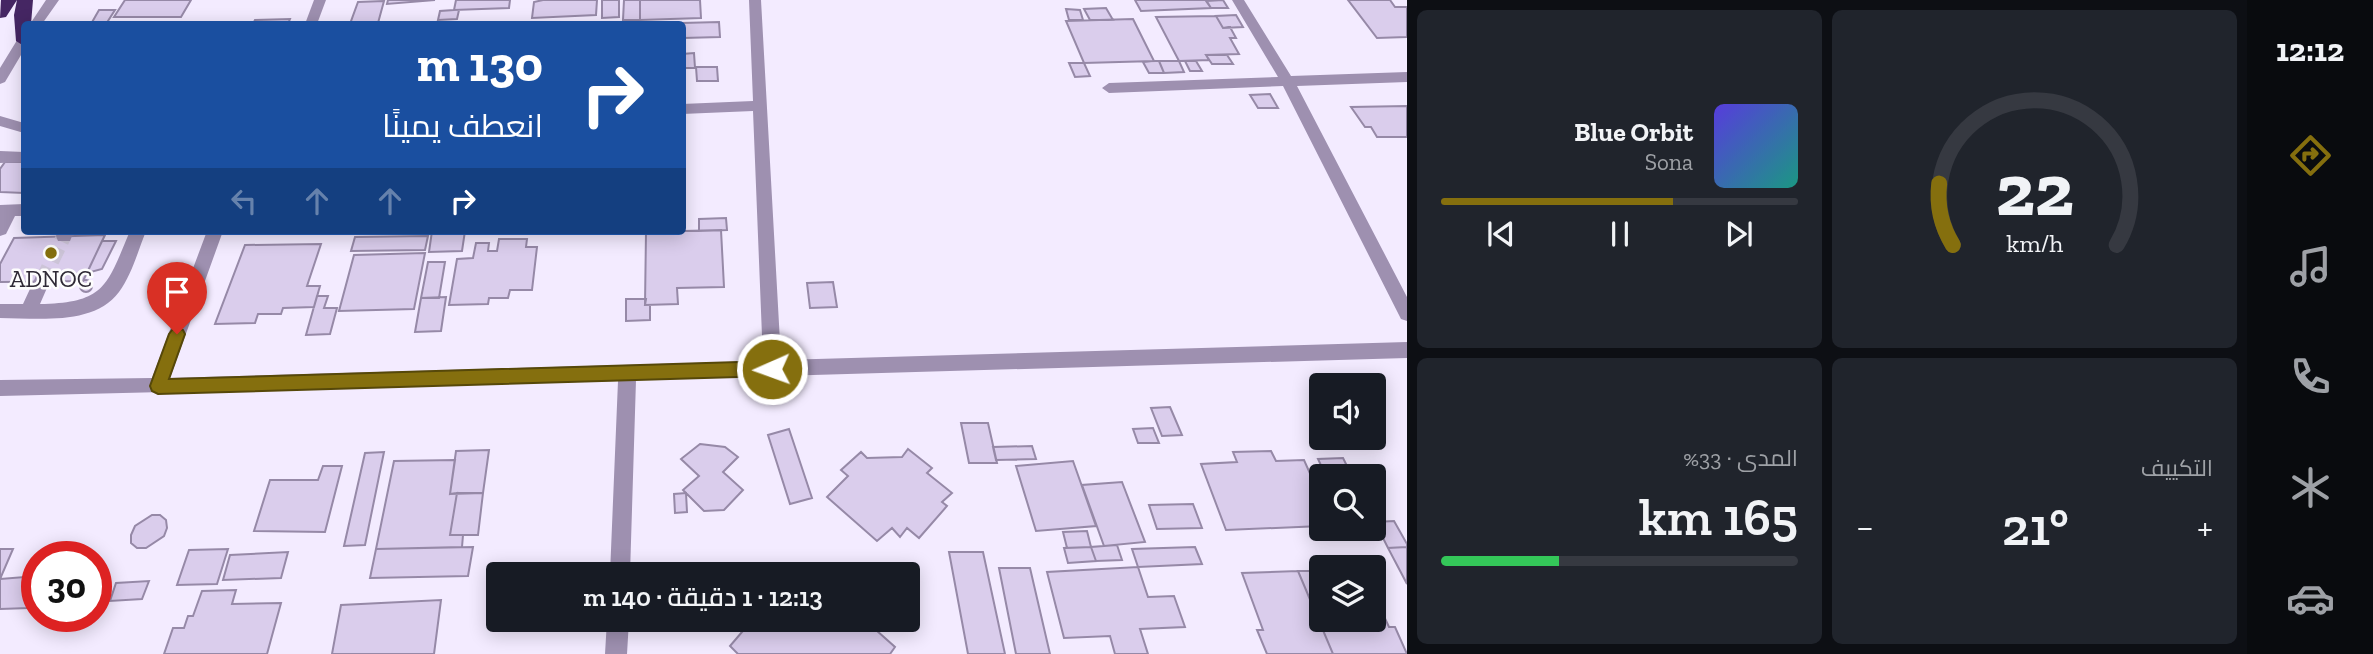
<!DOCTYPE html>
<html lang="ar">
<head>
<meta charset="utf-8">
<style>
	:root { --surface:#171b24; --page:#20242c; --text:#f1f3f6; --muted:#9ea1a6; --line:#363941; --accent:#856f0e }
	body { margin:0; font-family:"Zilla Slab",Cairo,serif; background:var(--page); color:var(--text); direction:rtl; height:100vh; display:flex; flex-direction:column; font-size:26px; white-space:nowrap }
	* { box-sizing:border-box; margin:0 }
	p { font-size:23px; color:var(--muted) }
	.icon { flex:none; width:38px; height:38px; fill:none; stroke:currentColor; stroke-width:2; stroke-linecap:round; stroke-linejoin:round }
	.map { position:relative; flex:1; overflow:hidden; direction:ltr }
	.side { display:flex; flex-direction:column; gap:10px; padding:10px; background:#0d0f14; width:840px }
	.side>* { flex:none }
	.top-card { position:absolute; left:21px; top:21px; width:665px; height:214px; border-radius:7px; box-shadow:0 4px 18px #0003; direction:rtl; background:#1a4fa0; color:#fff; overflow:hidden }
	.buttons { position:absolute; left:1309px; top:373px; display:grid; gap:14px }
	.buttons a { display:grid; place-items:center; width:77px; height:77px; border-radius:7px; background:var(--surface); box-shadow:0 4px 18px #0003; font-size:35px }
	.speed { position:absolute; left:21px; top:541px; display:flex; gap:14px; font-size:35px; font-weight:700; text-align:center }
	.speed>* { display:grid; place-content:center; width:91px; height:91px; border-radius:50%; background:var(--surface); box-shadow:0 4px 18px #0003; line-height:1 }
	.speed .limit { border:10px solid #d22; background:#fff; color:#111 }
	.pin { position:absolute; display:grid; place-items:center; width:60px; height:60px; color:#fff; margin:-72px -30px; border-radius:50% 50% 50% 0; rotate:-45deg; box-shadow:0 0 7px #0007 }
	.pin .icon { rotate:45deg }
	.me { position:absolute; width:77px; margin:-38px; rotate:268deg; stroke-linejoin:round; filter:drop-shadow(0 0 5px #0008) }
	.turn { display:flex; align-items:center; gap:24px; height:147px; padding:0 28px; font-size:32px }
	.turn .icon { width:91px; height:91px; stroke-width:2.5 }
	.turn b { display:block; font-size:49px; line-height:60px }
	.lanes { display:flex; align-items:center; height:66px; padding:0 28px; background:#0003; justify-content:center; gap:35px; direction:ltr }
	.lanes .off { opacity:.35 }
	.big { font-size:52px; font-weight:600; line-height:1.1 }
	.side .tile { flex:1; display:flex; flex-direction:column; justify-content:center; gap:10px; min-width:0; padding:0 24px; border-radius:10px; background:var(--page) }
	.side .dial { align-items:center; gap:0 }
	.dial svg { height:182px; overflow:visible; fill:none; stroke:var(--line); stroke-width:7; stroke-linecap:round; text-anchor:middle }
	.dial text { fill:var(--text); stroke:none }
	.song { display:flex; align-items:center; gap:21px }
	.cover { width:84px; height:84px; border-radius:10px; background:linear-gradient(135deg,hsl(250 70% 55%),hsl(170 70% 35%)) }
	.played { height:7px; border-radius:4px; background:linear-gradient(90deg,var(--accent) 65%,var(--line) 65%) }
	.keys { display:flex; justify-content:space-around; direction:ltr }
	.heat { display:flex; justify-content:space-between; align-items:center; font-size:38px; direction:ltr }
	.charge { height:10px; border-radius:5px; background:linear-gradient(90deg,#34c759 33%,var(--line) 0) }
	.side .tiles { flex:1; display:grid; gap:10px; grid-template-columns:repeat(2,1fr) }
	.trip { position:absolute; left:486px; top:562px; width:434px; height:70px; border-radius:7px; background:var(--surface); box-shadow:0 4px 18px #0003; font-weight:600; line-height:70px; text-align:center; direction:rtl }
	main { display:flex; flex:1; min-height:0 }
	.tabs { display:flex; flex-direction:column; width:126px; justify-content:space-around; align-items:center; background:#090b0e; color:var(--muted) }
	.tabs .icon { width:49px; height:49px }
	.tabs .current { color:var(--accent) }
	.tabs b { font-size:32px; color:var(--text) }
	.map>svg:first-child { display:block }
	.building { fill:#dacdec; stroke:#9689a7; stroke-width:2 }
	.lines { fill:none; stroke-linecap:round; stroke-linejoin:round }
	.minor-tunnel { stroke:#ccc4d7; stroke-width:15; stroke-dasharray:15 7; stroke-linecap:butt }
	.minor { fill:#9e90b0; fill-rule:evenodd }
	.highway { fill:#452663; fill-rule:evenodd }
	.route { fill:#856f0e; stroke:#564809; stroke-width:2 }
	.poi-dot { fill:#856f0e; stroke:#fdfdfd; stroke-width:2.5 }
	.labels { text-anchor:middle; stroke-width:5; stroke-linejoin:round; paint-order:stroke }
	.poi-label { font-size:24px; fill:#2f2a36; stroke:#fdfdfd }
</style>
</head>
<body>
<main>
<nav class="tabs">
<b>12:12</b>
<svg class="icon current" aria-label="directions" viewBox="0 0 24 24"><path d="M12 3l9 9-9 9-9-9zM9 14v-3h6M13 9l2 2-2 2"/></svg>
<svg class="icon" aria-label="music" viewBox="0 0 24 24"><path d="M9 18V5l10-2v13"/><circle cx="6" cy="18" r="3"/><circle cx="16" cy="16" r="3"/></svg>
<svg class="icon" aria-label="phone" viewBox="0 0 24 24"><path d="M5 4h4l2 5-3 2q2 4 5 5l2-3 5 2v4C11 20 4 13 5 4z"/></svg>
<svg class="icon" aria-label="climate" viewBox="0 0 24 24"><path d="M12 3v18M4 7l16 10M4 17L20 7"/></svg>
<svg class="icon" aria-label="car" viewBox="0 0 24 24"><path d="M5 17H2v-5l4-1 3-4h7l3 4 3 1v5h-3M9 17h6M6 11h13"/><circle cx="7" cy="17" r="2"/><circle cx="17" cy="17" r="2"/></svg>
</nav>
<section class="side">
<div class="tiles">
<div class="tile dial"><svg viewBox="0 0 100 80">
<path d="M14 69A42 42 0 1 1 86 69"/>
<path d="M14 69A42 42 0 0 1 8 42" stroke="#856f0e"/>
<text x="50" y="56" font-size="32" font-weight="700">22</text>
<text x="50" y="72" font-size="11">km/h</text>
</svg></div>
<div class="tile">
<div class="song"><i class="cover"></i><div><b>Blue Orbit</b><p>Sona</p></div></div>
<div class="played"></div>
<div class="keys"><svg class="icon" aria-label="previous" viewBox="0 0 24 24"><path d="M18 5L8 12l10 7zM5 5v14"/></svg><svg class="icon" aria-label="pause" viewBox="0 0 24 24"><path d="M8 5v14M16 5v14"/></svg><svg class="icon" aria-label="next" viewBox="0 0 24 24"><path d="M6 5l10 7-10 7zM19 5v14"/></svg></div>
</div>
<div class="tile"><p>التكييف</p>
<div class="heat"><a>−</a><b class="big">21°</b><a>+</a></div>
</div>
<div class="tile"><p>المدى · 33%</p><b class="big">165 km</b><div class="charge"></div></div>
</div>
</section>
<div class="map">
<svg width="1407" height="654" viewBox="0 0 1407 654">
	<rect width="100%" height="100%" fill="#f3ebff"/>
	<path class="building" d="M125 0H191L181 17H114Z
		M388 0H435L387 4Z
		M456 0H510L509 8 454 10Z
		M543 0H597L596 15 532 18 534 2Z
		M602 0H619V17L602 18Z
		M624 0H640V20H623Z
		M640 0H700L701 18 640 20Z
		M1135 0H1206L1211 8 1141 11Z
		M1223 0 1228 8H1211L1206 1Z
		M1348 0H1390L1395 7H1407V37L1377 38Z
		M384 1 378 23 350 24 358 2Z
		M1106 8 1113 20H1090L1084 9Z
		M1066 9 1080 10 1083 20H1069Z
		M99 10H115L106 24H91Z
		M454 10H459L457 19 438 20 440 11Z
		M1236 15 1243 27 1223 28 1216 16Z
		M1216 16 1223 28 1230 27 1236 38H1230L1239 54 1206 55 1209 60 1179 61 1156 17Z
		M290 19 288 24H253L255 20Z
		M1133 19 1154 61 1084 63 1066 21Z
		M719 22 720 37 683 38 682 23Z
		M694 53 695 68H682V54Z
		M1206 55H1227L1233 64H1212Z
		M1154 61H1159L1164 73H1149L1143 62Z
		M1159 61H1179L1184 72 1164 73Z
		M1185 61H1196L1202 71H1190Z
		M1069 63H1084L1090 76 1075 77Z
		M696 67H717L718 81H697Z
		M1270 94 1278 108H1258L1250 95Z
		M1407 106V137H1377L1371 127H1365L1351 107Z
		M5 162H24V193L0 192V169Z
		M726 218 727 230 699 231V219Z
		M721 230 724 287 677 288 678 304 645 305 646 232Z
		M432 231H465L462 251 429 252Z
		M105 235 83 281 0 282V264L14 238Z
		M428 236 425 250 351 251 355 237Z
		M499 239H527L526 247H537L532 290H510L508 298H489L488 304 449 305 457 259 473 258 476 243H489L488 251H497Z
		M102 241H116L102 269 87 273Z
		M321 244 307 286H320L314 307 283 308 281 314H258L255 323 215 324 245 245Z
		M425 253 414 309 339 311 354 255Z
		M428 262H445L439 298H421Z
		M80 286a6 6 0 1 1 12 0a6 6 0 1 1-12 0Z
		M833 282 837 307 810 308 807 283Z
		M317 296H328L324 308H337L330 334 306 335Z
		M446 297 441 331 415 332 421 298Z
		M626 299H646L645 305H650V320L626 321Z
		M1170 407 1182 435 1162 436 1151 408Z
		M961 423H988L997 463H969Z
		M1153 428 1159 443H1138L1133 429Z
		M789 429 812 498 790 504 768 435Z
		M700 444 725 447 738 457 723 472 743 490 724 510 704 511 683 490 699 476 681 459Z
		M1032 446 1036 459 996 460 993 447Z
		M908 449 932 468 927 473 952 493 942 502 947 506 919 538 907 528 900 537 892 528 877 541 827 497 848 476 841 470 861 452 867 458 902 457Z
		M489 450 483 493 450 494 456 451Z
		M1271 451 1276 461 1304 460 1321 498V526L1226 530 1201 464 1237 462 1233 452Z
		M384 452 365 545 344 546 365 453Z
		M1343 458 1352 476H1326L1318 459Z
		M455 460 450 494 457 493 450 535H463L462 547 376 549 394 461Z
		M1073 461 1096 526 1036 531 1016 466Z
		M323 466H342L325 532 254 531 270 480H318Z
		M1122 482 1145 542 1104 546 1082 485Z
		M457 493H483L478 535H450Z
		M686 493 687 512 675 513 674 494Z
		M1193 504 1202 528 1157 529 1149 505Z
		M152 515H160L166 520 167 528 164 536 146 548H137L131 543V535L135 526Z
		M1394 521 1407 544V547L1388 548 1375 522Z
		M1087 531 1091 547 1067 548 1063 532Z
		M1117 545 1122 560 1096 561 1091 547Z
		M473 547 468 576 370 578 376 549Z
		M1091 547 1096 561 1068 563 1064 548Z
		M1195 547 1202 564 1138 567 1132 549Z
		M1407 547V584L1388 548Z
		M0 549H13L0 579 37 576V589L29 608 0 609Z
		M228 549 217 584 177 585 189 550Z
		M288 552 281 578 223 580 230 555Z
		M949 552H983L1005 654H968Z
		M1138 567 1148 597 1174 596 1185 627 1140 629 1148 654H1115L1110 636 1064 638 1047 572Z
		M999 568H1030L1050 654H1016Z
		M1298 571H1321V620H1374V595L1389 627H1395L1407 654H1333Z
		M1298 571 1333 654H1267L1257 630H1263L1242 573Z
		M149 581 142 599 110 601 116 583Z
		M236 590 232 604 281 603 267 654H164L173 628H184L188 616H193L202 591Z
		M441 600 434 654H332L341 605Z
		M743 620H869L867 622 895 647 890 654H738L730 646 748 625Z"/>
	<g class="lines">
		<path class="minor-tunnel" d="M42 281 64 236"/>
		<path class="minor" d="M46 0H59L42 24H30Z
			M314 0H326L317 24H305Z
			M749 0H761L781 360 1407 342V358L636 380 630 574H610L618 381 0 396V380L152 378 207 231H223L170 378 763 361 753 111 682 114V104L753 101Z
			M1232 0H1244L1291 76 1407 72V82L1297 86 1407 297V321L1401 319 1283 86 1109 93 1102 88 1109 83 1278 77Z
			M24 36V50L5 82 0 84V68L19 37Z
			M0 116 24 123V133L0 126Z
			M0 151 24 152V162L0 163Z
			M24 204V216H15L6 234 0 236V205Z
			M58 231H74L70 241H58L56 236Z
			M130 231H146C138 251 132 274 119 292 94 326 37 318 0 318V304H23L36 276H48L50 281 40 304C106 303 107 285 130 231Z
			M607 620H629L627 654H605Z"/>
		<path class="highway" d="M1 0H17L6 17 0 18Z
			M17 0H33L31 24H24V46L16 41 14 15Z"/>
	</g>
	<path class="route" d="M177 328 183 330 185 334 169 379 772 361 778 363 780 369 778 374 772 376 158 394 152 391 150 386 169 334 172 330Z"/>
	<circle class="poi-dot" cx="51" cy="253" r="7"/>
	<g class="labels">
		<g class="poi-label">
			<text x="51" y="287">ADNOC</text>
		</g>
	</g>
</svg>
<div class="buttons">
<a><svg class="icon" aria-label="sound" viewBox="0 0 24 24"><path d="M4 9h4l5-4v14l-5-4H4zM17 9q2 3 0 6"/></svg></a>
<a><svg class="icon" aria-label="search" viewBox="0 0 24 24"><circle cx="10" cy="10" r="6"/><path d="M15 15l6 6"/></svg></a>
<a><svg class="icon" aria-label="layers" viewBox="0 0 24 24"><path d="M12 4l9 5-9 5-9-5zM3 14l9 5 9-5"/></svg></a>
</div>
<div class="speed"><div class="limit">30</div></div>
<div class="pin" style="left:177px;top:334px;background:#d93025"><svg class="icon" aria-label="arrive" viewBox="0 0 24 24"><path d="M6 21V4h12l-3 4 3 4H6"/></svg></div>
<svg class="me" style="left:772px;top:369px" viewBox="-20 -20 40 40"><circle r="17" fill="#856f0e" stroke="#fff" stroke-width="3"/><path d="M0-11L8 9 0 5-8 9z" fill="#fff"/></svg>
<div class="trip">12:13 · 1 دقيقة · 140 m</div>
<div class="top-card">
<div class="turn"><svg class="icon" aria-label="right" viewBox="0 0 24 24"><path d="M7 20v-9h11M14 6l5 5-5 5"/></svg><div><b>130 m</b>انعطف يمينًا</div></div>
<div class="lanes"><svg class="icon off" aria-label="left" viewBox="0 0 24 24"><path d="M17 20v-9H6M10 6l-5 5 5 5"/></svg><svg class="icon off" aria-label="ahead" viewBox="0 0 24 24"><path d="M12 20V5M6 11l6-6 6 6"/></svg><svg class="icon off" aria-label="ahead" viewBox="0 0 24 24"><path d="M12 20V5M6 11l6-6 6 6"/></svg><svg class="icon" aria-label="right" viewBox="0 0 24 24"><path d="M7 20v-9h11M14 6l5 5-5 5"/></svg></div>
</div>
</div>
</main>
</body>
</html>
